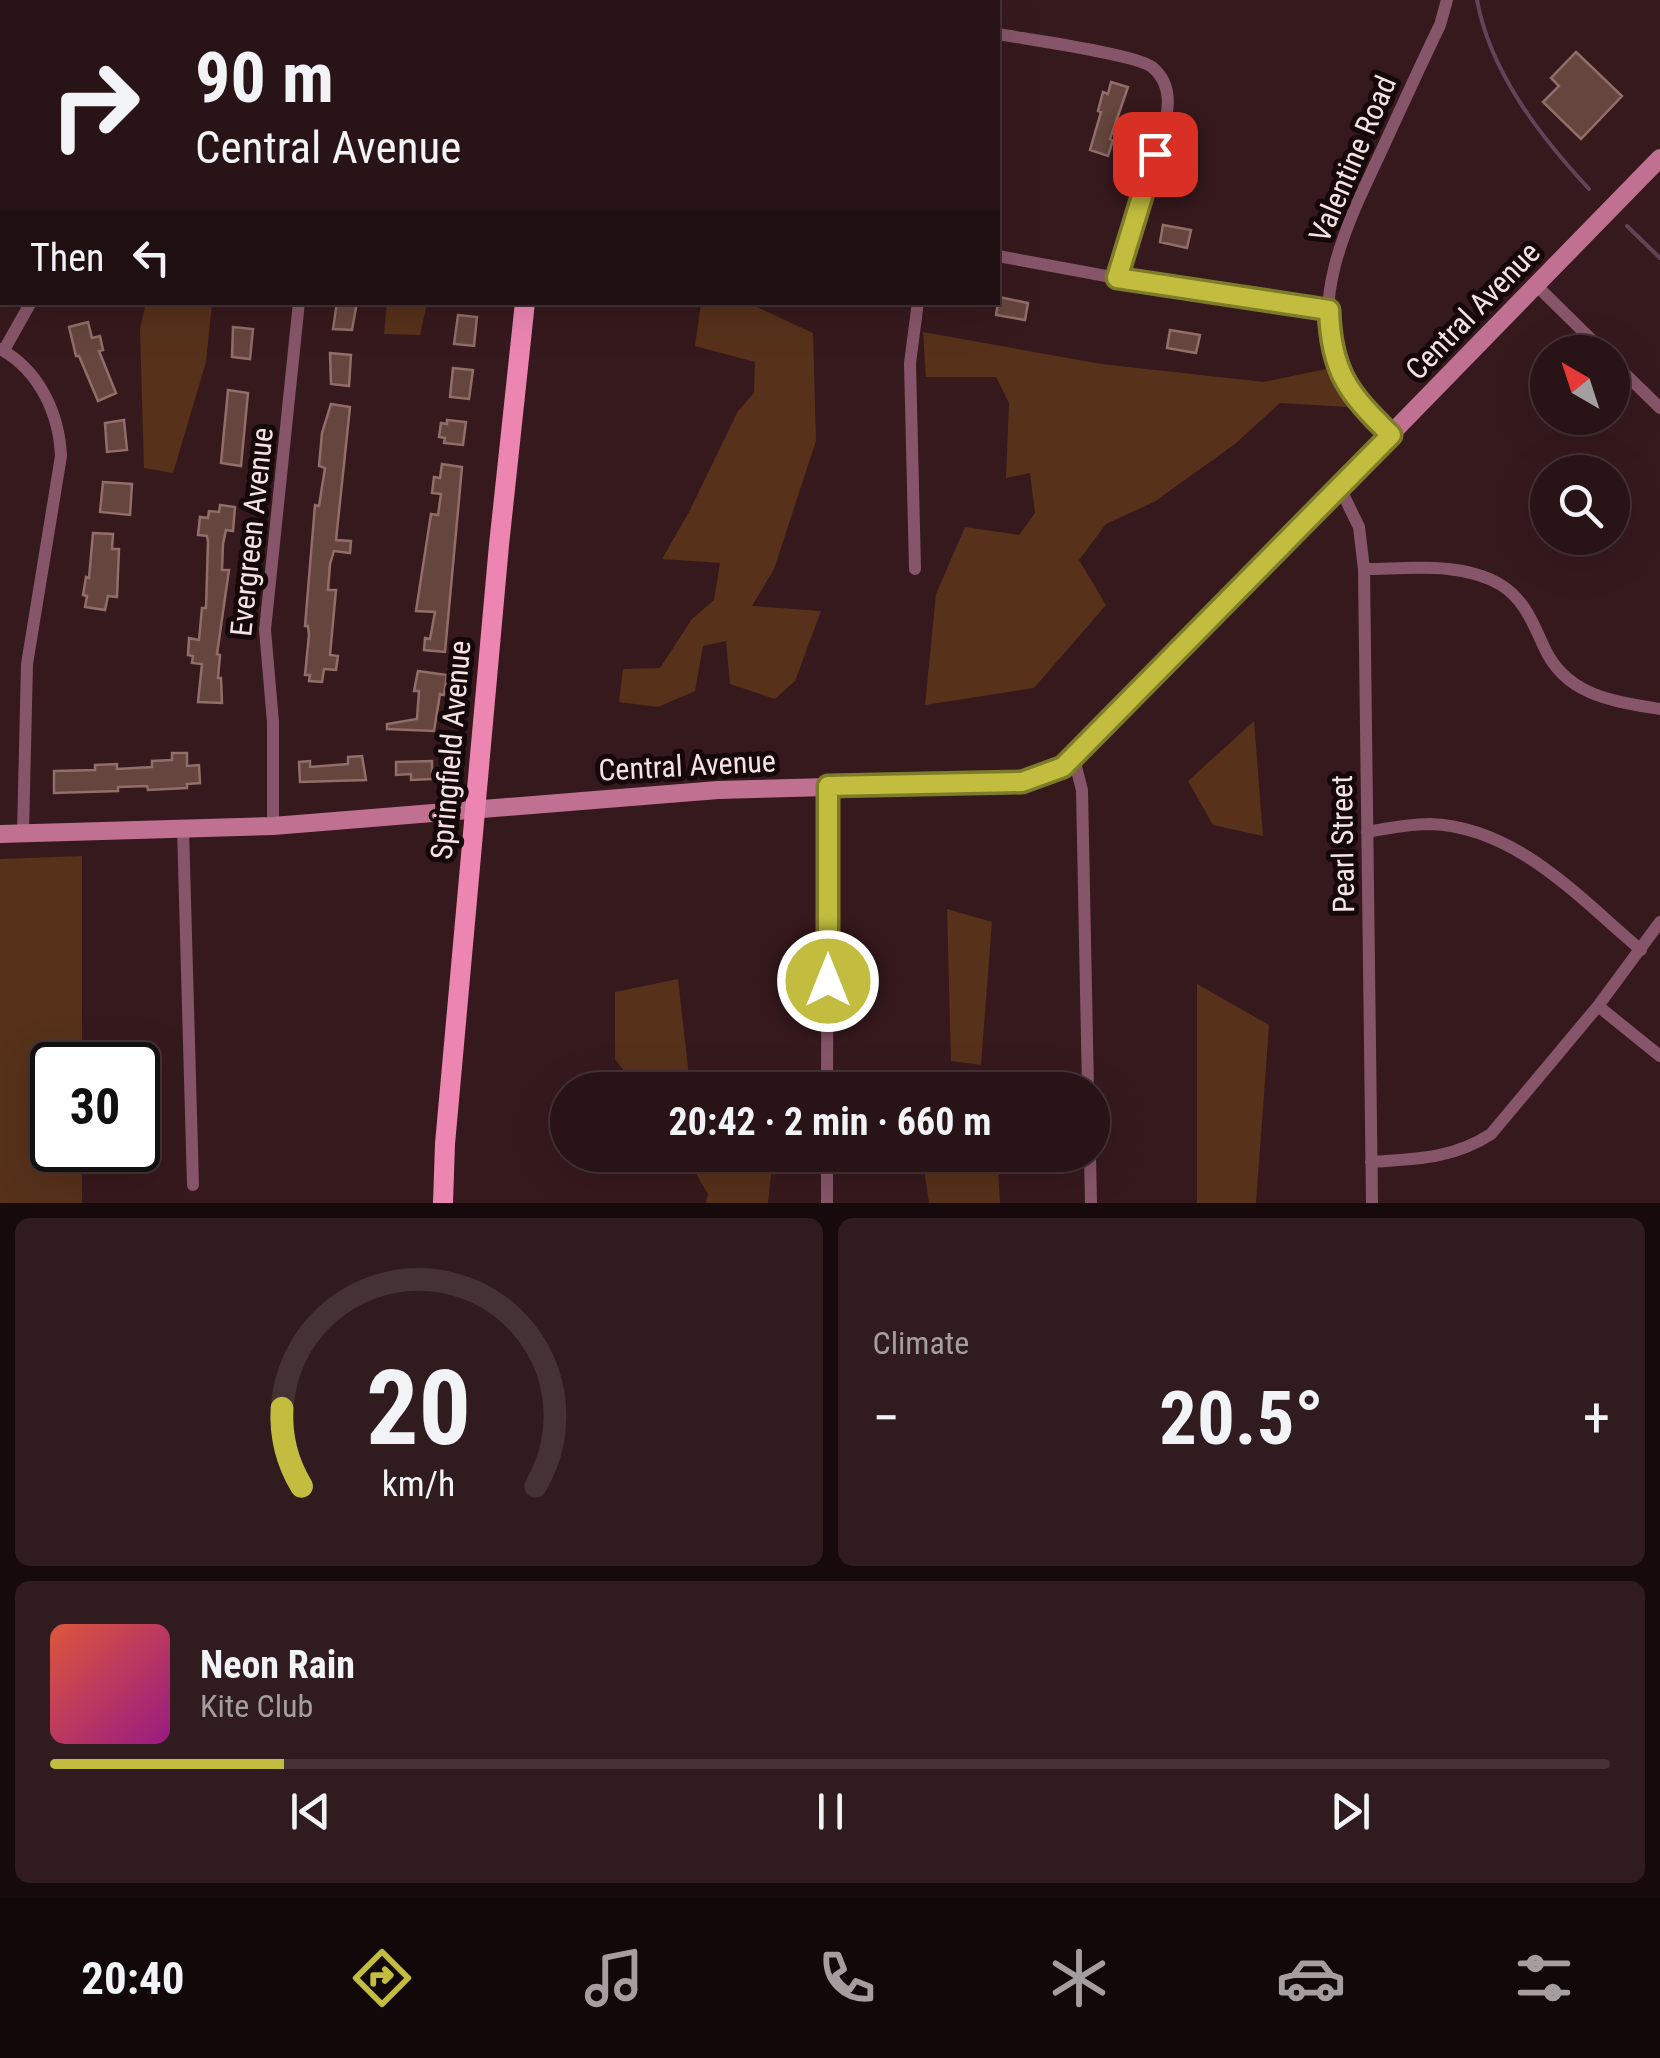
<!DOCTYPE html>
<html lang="en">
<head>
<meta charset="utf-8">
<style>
	:root { --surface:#281316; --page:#301c1f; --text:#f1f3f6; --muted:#a59ea1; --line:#443235; --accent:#c2bd3f }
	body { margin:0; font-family:"Roboto Condensed",sans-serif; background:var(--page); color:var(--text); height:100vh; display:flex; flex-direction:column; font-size:38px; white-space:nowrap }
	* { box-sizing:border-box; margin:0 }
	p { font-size:32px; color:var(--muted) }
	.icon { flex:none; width:55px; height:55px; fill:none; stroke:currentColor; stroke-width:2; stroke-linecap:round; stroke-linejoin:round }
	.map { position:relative; height:1203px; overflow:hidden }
	.drawer { display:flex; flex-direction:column; gap:15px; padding:15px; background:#160a0c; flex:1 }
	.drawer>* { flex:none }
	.guide { position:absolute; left:0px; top:0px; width:1000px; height:305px; box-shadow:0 10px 40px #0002,0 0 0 2px var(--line); background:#281316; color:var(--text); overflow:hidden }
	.needle { width:65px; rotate:321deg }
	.tools { position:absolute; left:1530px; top:335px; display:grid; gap:20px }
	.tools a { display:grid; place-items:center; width:100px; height:100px; border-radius:50%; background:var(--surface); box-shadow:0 10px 40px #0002,0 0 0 2px var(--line); font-size:50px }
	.speed { position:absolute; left:30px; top:1042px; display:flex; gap:20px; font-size:50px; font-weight:700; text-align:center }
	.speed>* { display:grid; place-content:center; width:130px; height:130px; border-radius:50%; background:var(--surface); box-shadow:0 10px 40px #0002,0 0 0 2px var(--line); line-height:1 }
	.speed .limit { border:5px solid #111; border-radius:15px; background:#fff; color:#111 }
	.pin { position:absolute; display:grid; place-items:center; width:85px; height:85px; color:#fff; margin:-42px; border-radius:20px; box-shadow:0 5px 15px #0006 }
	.me { position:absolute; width:110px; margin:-55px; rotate:0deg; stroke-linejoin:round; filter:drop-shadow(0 0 8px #0008) }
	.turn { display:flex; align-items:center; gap:35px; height:210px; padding:0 30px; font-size:45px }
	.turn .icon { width:130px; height:130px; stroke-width:2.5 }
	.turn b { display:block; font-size:70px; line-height:85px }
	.then { display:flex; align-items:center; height:95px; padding:0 30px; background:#0003; gap:20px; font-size:38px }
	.big { font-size:75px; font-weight:700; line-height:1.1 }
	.drawer .tile { flex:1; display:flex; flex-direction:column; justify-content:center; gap:15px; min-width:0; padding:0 35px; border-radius:15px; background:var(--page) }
	.drawer .dial { align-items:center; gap:0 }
	.dial svg { height:260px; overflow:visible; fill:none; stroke:var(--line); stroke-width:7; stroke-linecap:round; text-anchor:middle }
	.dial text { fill:var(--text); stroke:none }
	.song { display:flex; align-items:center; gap:30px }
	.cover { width:120px; height:120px; border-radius:15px; background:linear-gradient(135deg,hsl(10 70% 55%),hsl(310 70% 35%)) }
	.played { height:10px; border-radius:5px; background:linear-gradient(90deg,var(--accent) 15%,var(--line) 15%) }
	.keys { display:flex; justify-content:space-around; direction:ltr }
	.heat { display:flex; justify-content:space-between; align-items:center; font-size:55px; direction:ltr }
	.drawer .tiles { flex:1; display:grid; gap:15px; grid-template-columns:1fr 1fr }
	.tile:last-child { grid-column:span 2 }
	.trip { position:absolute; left:550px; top:1072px; width:560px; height:100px; border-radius:50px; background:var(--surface); box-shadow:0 10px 40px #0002,0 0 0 2px var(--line); font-weight:700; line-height:100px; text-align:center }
	.menu { display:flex; height:160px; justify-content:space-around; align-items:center; background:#100809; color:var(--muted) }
	.menu .icon { width:70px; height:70px }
	.menu .selected { color:var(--accent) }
	.menu b { font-size:45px; color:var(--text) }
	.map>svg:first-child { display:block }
	.green { fill:#57311a }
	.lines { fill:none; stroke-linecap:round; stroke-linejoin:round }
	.stream { stroke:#624458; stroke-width:4 }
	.building { fill:#65453e; stroke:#916e67; stroke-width:2.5 }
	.street { stroke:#875569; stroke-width:12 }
	.secondary { stroke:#c07192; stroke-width:18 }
	.primary { stroke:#ec86b1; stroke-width:20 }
	.route-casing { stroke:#7e7b29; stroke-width:25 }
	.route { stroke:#c2bd3f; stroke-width:18 }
	.labels { text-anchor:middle; stroke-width:10; stroke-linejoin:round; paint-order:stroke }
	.street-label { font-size:30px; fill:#f6e2e3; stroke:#150809 }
</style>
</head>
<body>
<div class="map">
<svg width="1660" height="1203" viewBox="0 0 1660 1203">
	<rect width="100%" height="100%" fill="#36191d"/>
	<path class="green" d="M146 303H212L206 362 173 473 144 468 140 329Z
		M387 303H427L420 335 384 334Z
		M701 303H748L813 333 816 441 774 569 752 606 821 611 795 681 775 699 730 684 726 641 703 646 695 691 658 707 619 702 623 669 660 668 692 619 714 600 720 563 662 559 689 512 738 411 754 393 755 362 695 346Z
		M923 332 1101 364 1264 382 1326 369 1348 407 1280 403 1235 444 1154 502 1106 524 1079 560 1106 605 1034 688 925 705 936 594 965 527 1019 535 1035 513 1030 473 1006 478 1009 403 996 377H926Z
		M1254 721 1263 836 1213 825 1188 781Z
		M82 856V1065H52V1150H82V1203H0V859Z
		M947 909 992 922 981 1065 951 1061Z
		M678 979 690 1085 698 1090H639L615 1059V992Z
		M1197 984 1269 1025 1256 1203H1197Z
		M685 1155H773L768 1203H706L708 1194Z
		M922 1155H997L1000 1203H929Z"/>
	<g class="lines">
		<path class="stream" d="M1477 0C1490 72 1540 136 1589 189
			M1627 226 1660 258"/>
	</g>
	<path class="building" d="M1576 52 1622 96 1581 139 1543 102 1559 86 1551 78Z
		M1111 82 1128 87 1110 139 1113 140 1108 156 1090 150 1101 112 1098 111 1103 92 1108 94Z
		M1163 225 1191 230 1187 248 1160 242Z
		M999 297 1028 303 1025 320 996 315Z
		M337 302H357L352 330 333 329Z
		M458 315 477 317 474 346 454 344Z
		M88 322 92 338 100 336 103 350 99 351 116 393 98 401 79 356H76L69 327Z
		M233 327 253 329 250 359 232 357Z
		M1170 330 1200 335 1196 353 1167 348Z
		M330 353 351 355 349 386 331 384Z
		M453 368 473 370 469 399 450 397Z
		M228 390 248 393 241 466 221 463Z
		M331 404 350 407 336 540 351 541 350 553 334 551 330 564 328 590H336L330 655 338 656 336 670 324 669 322 682 309 681 310 675H305L309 635 308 626H305L315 505 319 506 325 468 319 466 322 433Z
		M124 420 127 450 107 452 105 423Z
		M447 420 466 422 463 445 444 443 445 438 439 437 441 423 447 424Z
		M442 464 462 467 445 652 424 650 425 638 430 639 435 612 416 611 431 514 438 515 441 494 432 493 434 477 440 478Z
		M103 482 132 484 130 515 100 512Z
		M220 505 235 507 233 531 226 530 223 544 222 570H229L217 654 220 655 218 678H221L222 703 198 702 202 664 192 663 193 656 188 655 189 638 199 640 202 608H206L208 542 207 536 198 535 200 517 208 518 209 511 219 512Z
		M93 533 113 534 112 549H119L117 597 108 596 105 610 85 607 87 596 83 595 86 577 89 578Z
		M418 671 447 675 444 695 440 694 434 731 387 729V724L417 719 419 691H414Z
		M172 753H187V766L199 765 200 783 187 784V788L148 790 147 786 118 787V791L54 793V771L95 770V765L117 764V769L152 767V761L172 760Z
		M362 756 366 780 300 782 299 762 310 761V767L348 764V757Z
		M432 761V779L411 780V774L396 775V762Z"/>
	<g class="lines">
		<path class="street" d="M106 2 108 0
			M336 2 337 0
			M990 2 991 0
			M0 33 2 34
			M998 34C1025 39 1136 54 1152 67 1168 80 1170 99 1166 118L1117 278
			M998 256 1117 278 1329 309
			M1536 285 1604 352
			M0 349C39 370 59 413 61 456L27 664 23 833
			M4 350 31 302
			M1612 361 1660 408
			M1391 435C1372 415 1348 396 1338 370 1307 294 1354 211 1385 143 1403 104 1421 64 1440 25L1447 0
			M1340 488 1359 527 1364 569 1372 1203
			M915 569 910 363 918 302
			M1364 569C1407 569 1462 561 1501 585 1524 599 1533 623 1544 647 1566 696 1613 701 1660 709
			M1074 759 1082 790 1088 1090
			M273 826V722L265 630 299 302
			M183 828 193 1185
			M1367 832C1388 828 1409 824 1430 824 1517 827 1579 898 1641 950
			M1598 1006 1660 1056
			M827 1090 828 786
			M1090 1155 1091 1203
			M1371 1162C1415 1159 1453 1159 1491 1134L1598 1006 1660 922
			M827 1203V1155"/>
		<path class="secondary" d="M0 834 273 826 718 790 1022 782 1051 773 1074 759 1660 158"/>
		<path class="primary" d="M620 2 621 0
			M443 1203 445 1144 499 545 525 302"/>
	</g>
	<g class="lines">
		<g class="route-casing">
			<path id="route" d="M828 981V786L1022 782 1063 767 1391 435C1348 393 1331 372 1329 310L1117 278 1155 154"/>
		</g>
		<use href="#route" class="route"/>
	</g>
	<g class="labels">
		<g class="street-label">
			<text transform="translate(1353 159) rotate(-67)" y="10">Valentine Road</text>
			<text transform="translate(1473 311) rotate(-46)" y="10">Central Avenue</text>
			<text transform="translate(252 532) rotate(-84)" y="10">Evergreen Avenue</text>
			<text transform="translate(451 750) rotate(-85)" y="10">Springfield Avenue</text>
			<text transform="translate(687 766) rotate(-3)" y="10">Central Avenue</text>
			<text transform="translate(1343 844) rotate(-91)" y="10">Pearl Street</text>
		</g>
	</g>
</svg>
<div class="tools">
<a><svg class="needle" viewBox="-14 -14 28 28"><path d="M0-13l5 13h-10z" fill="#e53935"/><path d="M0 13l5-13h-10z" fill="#a59ea1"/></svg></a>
<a><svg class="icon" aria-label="search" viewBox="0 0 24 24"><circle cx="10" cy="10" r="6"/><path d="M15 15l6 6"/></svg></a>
</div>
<div class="speed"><div class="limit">30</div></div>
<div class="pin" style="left:1155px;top:154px;background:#d93025"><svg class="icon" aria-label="arrive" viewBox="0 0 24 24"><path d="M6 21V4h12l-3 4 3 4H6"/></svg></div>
<svg class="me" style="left:828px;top:981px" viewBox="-20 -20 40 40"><circle r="17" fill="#c2bd3f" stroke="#fff" stroke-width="3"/><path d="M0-11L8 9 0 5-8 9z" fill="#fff"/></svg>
<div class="trip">20:42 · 2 min · 660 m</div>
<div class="guide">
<div class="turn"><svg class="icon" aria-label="right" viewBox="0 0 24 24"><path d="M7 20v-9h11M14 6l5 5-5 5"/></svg><div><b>90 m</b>Central Avenue</div></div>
<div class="then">Then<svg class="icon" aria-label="left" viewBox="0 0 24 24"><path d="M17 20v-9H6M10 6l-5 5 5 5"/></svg></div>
</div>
</div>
<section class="drawer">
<div class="tiles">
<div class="tile dial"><svg viewBox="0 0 100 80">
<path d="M14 69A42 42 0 1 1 86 69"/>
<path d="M14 69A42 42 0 0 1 8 45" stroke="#c2bd3f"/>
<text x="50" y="56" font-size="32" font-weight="700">20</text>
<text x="50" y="72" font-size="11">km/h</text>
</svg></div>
<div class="tile"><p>Climate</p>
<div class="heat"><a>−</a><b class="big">20.5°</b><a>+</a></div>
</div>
<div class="tile">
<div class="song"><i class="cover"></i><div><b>Neon Rain</b><p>Kite Club</p></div></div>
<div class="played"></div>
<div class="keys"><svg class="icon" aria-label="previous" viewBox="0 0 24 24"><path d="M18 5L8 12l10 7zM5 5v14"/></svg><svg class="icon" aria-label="pause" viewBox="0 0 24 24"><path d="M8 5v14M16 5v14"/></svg><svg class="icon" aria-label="next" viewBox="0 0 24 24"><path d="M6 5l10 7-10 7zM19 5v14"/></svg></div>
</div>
</div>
</section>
<nav class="menu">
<b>20:40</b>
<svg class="icon selected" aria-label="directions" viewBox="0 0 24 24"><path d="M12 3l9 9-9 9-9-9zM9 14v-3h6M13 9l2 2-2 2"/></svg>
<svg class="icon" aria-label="music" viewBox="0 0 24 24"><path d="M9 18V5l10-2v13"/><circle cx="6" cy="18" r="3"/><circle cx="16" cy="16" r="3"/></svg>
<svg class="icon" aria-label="phone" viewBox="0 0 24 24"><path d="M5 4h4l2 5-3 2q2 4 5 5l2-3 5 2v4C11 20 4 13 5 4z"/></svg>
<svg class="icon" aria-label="climate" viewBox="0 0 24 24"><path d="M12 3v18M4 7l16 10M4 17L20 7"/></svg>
<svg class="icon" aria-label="car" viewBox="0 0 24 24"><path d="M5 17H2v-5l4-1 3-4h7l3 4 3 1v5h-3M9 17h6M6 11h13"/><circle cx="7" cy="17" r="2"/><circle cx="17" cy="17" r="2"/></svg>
<svg class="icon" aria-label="filters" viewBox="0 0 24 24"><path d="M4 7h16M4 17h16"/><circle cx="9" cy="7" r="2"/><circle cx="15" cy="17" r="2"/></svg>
</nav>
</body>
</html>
